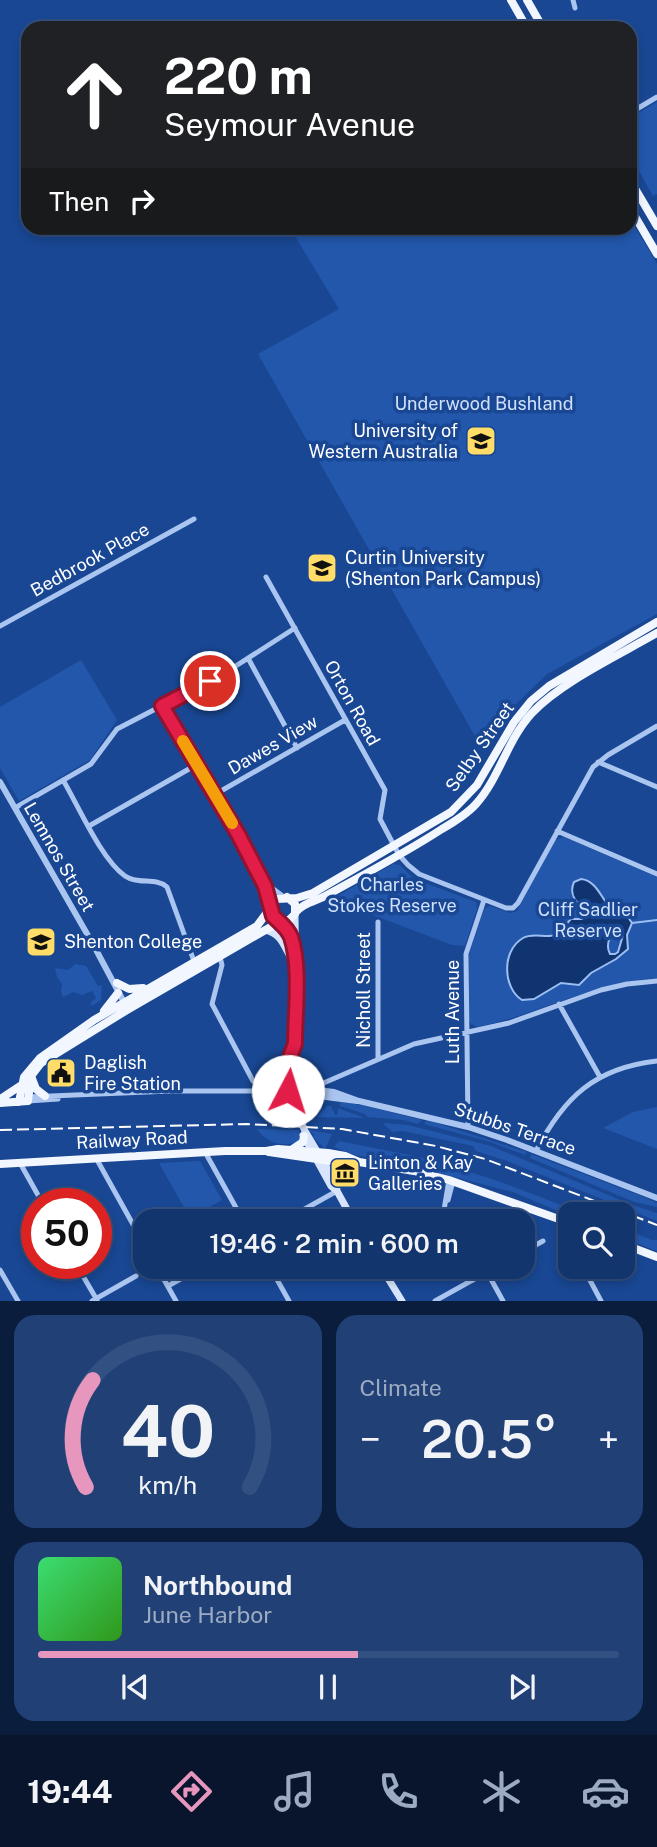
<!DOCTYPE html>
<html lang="en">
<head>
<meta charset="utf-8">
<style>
	:root { --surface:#13356e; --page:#204076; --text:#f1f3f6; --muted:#9dabc2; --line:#325081; --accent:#e797bd }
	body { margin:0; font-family:"Public Sans",sans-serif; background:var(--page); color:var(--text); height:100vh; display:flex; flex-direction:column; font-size:26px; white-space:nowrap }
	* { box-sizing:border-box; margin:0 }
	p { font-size:23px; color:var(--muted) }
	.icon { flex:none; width:38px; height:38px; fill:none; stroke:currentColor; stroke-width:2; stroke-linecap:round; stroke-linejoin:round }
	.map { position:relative; height:1301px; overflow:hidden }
	.side { display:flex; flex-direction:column; gap:14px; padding:14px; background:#0a1d3c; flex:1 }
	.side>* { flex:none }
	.guide { position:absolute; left:21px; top:21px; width:616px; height:214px; border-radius:21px; box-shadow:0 4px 10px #0003,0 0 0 2px var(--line); background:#202124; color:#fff; overflow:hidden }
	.fabs { position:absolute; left:558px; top:1202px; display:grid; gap:14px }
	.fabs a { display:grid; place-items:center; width:77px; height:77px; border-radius:14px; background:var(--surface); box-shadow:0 4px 10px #0003,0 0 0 2px var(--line); font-size:35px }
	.speed { position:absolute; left:21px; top:1188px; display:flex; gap:14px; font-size:35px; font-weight:700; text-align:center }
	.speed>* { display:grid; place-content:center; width:91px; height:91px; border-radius:50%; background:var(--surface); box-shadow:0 4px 10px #0003,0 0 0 2px var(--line); line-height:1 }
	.speed .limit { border:10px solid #d22; background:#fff; color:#111 }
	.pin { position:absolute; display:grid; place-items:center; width:60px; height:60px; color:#fff; margin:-30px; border:4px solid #fff; border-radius:50%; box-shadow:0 2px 7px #0007 }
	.me { position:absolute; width:77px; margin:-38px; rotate:5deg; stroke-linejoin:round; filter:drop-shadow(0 0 5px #0008) }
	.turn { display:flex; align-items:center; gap:24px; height:147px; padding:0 28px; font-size:32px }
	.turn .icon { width:91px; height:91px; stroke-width:2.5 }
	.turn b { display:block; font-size:49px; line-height:60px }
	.then { display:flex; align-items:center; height:66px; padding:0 28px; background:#0003; gap:14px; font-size:26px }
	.big { font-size:52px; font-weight:600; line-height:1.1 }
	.side .tile { flex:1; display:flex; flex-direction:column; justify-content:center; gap:10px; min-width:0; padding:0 24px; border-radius:21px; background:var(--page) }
	.side .dial { align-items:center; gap:0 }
	.dial svg { height:182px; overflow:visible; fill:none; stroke:var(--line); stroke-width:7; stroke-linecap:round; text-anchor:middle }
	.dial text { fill:var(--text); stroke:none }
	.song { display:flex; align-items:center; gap:21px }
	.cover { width:84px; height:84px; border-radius:10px; background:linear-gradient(135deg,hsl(140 70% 55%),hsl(110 70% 35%)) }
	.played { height:7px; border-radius:4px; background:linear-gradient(90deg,var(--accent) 55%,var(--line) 55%) }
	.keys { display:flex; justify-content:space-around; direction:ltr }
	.heat { display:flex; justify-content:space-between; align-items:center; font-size:38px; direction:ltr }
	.side .tiles { flex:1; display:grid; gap:14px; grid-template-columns:1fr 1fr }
	.tile:last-child { grid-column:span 2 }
	.trip { position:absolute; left:133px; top:1209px; width:402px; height:70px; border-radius:21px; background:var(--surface); box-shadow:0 4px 10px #0003,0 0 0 2px var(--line); font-weight:600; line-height:70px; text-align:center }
	.tabs { display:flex; height:112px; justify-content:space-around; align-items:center; background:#08152c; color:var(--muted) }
	.tabs .icon { width:49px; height:49px }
	.tabs .active { color:var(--accent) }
	.tabs b { font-size:32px; color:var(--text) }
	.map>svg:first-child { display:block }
	.green { fill:#2257ac }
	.water { fill:#103470; stroke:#9cbef2; stroke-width:2; fill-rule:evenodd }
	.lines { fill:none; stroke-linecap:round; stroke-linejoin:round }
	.stream { stroke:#9cbef2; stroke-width:2 }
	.minor { stroke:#a9c5f0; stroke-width:5 }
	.tertiary { stroke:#a9c5f0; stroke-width:6 }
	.secondary { stroke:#d7e4fb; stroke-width:7 }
	.primary { stroke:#f2f6ff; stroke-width:8 }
	.rail { stroke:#fff; stroke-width:2; stroke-dasharray:12 5; stroke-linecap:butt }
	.route-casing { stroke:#92132f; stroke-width:18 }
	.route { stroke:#e11d48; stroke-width:12 }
	.slow { stroke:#f59e0b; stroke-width:12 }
	.labels { text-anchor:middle; stroke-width:7; stroke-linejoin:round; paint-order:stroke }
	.park-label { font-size:18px; fill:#d0e1fb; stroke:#194793 }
	.poi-label { font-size:18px; fill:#fff; stroke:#194793; text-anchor:start }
	.street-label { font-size:18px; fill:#fff; stroke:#194793 }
</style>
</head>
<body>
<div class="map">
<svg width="657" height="1301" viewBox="0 0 657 1301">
	<rect width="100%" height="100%" fill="#194793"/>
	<path class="green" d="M657 102V194L653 196 630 155V118Z
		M630 219 657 264V614L547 674 513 707 484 752 258 354 339 309 290 228H630Z
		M81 660 117 720 90 760 19 801 0 768V707Z
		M564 837 657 877V978C594 982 539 1014 478 1027L471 1024 469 1020V955L484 909 490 906 511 913 517 911 555 840Z
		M393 864 400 865 414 879 476 902 477 909 465 946 452 945 336 901V897Z
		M75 964 86 966 98 986 102 985 101 1000 92 1006 90 1003 96 998 92 991 82 995 73 992 63 997 61 992 62 984 57 977 55 968 68 970Z
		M262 1099 270 1100 289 1114 273 1115 266 1108Z
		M318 1100 323 1106 310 1116 300 1112 308 1102Z
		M340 1102 362 1105 422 1120 418 1124 403 1120 368 1117 365 1114 340 1106Z
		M327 1106H331L335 1115 338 1114V1108L365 1118 317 1117Z
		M657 1107V1149L603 1128 633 1112Z
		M427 1120 527 1152 525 1155 490 1142 424 1124Z
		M383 1123 408 1125 491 1146 632 1205 657 1213V1221L507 1161 476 1151 473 1146 403 1131 392 1132Z
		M257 1129 299 1130 300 1141C283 1148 266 1143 257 1129Z
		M308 1130 332 1134 325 1149 312 1136 315 1135Z
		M339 1141 425 1158 501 1182 585 1214 570 1216 513 1192 391 1161 355 1155 334 1147Z
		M531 1154 644 1197 657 1203V1207L634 1202 530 1158Z
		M200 1161 222 1200 190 1218 159 1163Z
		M623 1229 652 1240H657V1251L623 1238Z"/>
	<path class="water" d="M581 879C594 880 600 894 607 904H619L632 923 627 935 628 949 616 959 591 973 579 985 561 983 534 999 522 1000C503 988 501 951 523 938 535 931 550 941 560 932 564 928 567 923 571 919H582L584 908C575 902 569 893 574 882ZM620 928 623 935 618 952 615 954H610C605 945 610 931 620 928Z"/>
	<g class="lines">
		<path class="stream" d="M632 923 657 920"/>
		<path class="minor" d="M573 0 575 8
			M630 113 657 97
			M266 577 385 790 380 819 399 855 408 865 419 874 506 908H513L518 903 593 767 608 755 657 726
			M0 626 194 519
			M248 658 297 748
			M162 706 238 834 265 886 271 907
			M598 762 657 787
			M63 780C79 807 101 859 125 876 138 885 156 877 167 887L195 964
			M214 795 345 720
			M15 808 91 764 117 729 225 673 295 628
			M89 826 196 765
			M557 831 657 874
			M244 842 259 861 272 888 284 897
			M220 957 222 965 212 1004 253 1081
			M559 1004 600 1077
			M378 1059V922
			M312 1088 414 1044 509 1023 601 990 627 984 657 981
			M262 1092 289 1108
			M27 1097 171 1091H270
			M28 1101 58 1099
			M468 1127 466 954 484 900
			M536 1151C564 1097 595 1068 657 1061
			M205 1152 244 1222
			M96 1158 145 1246
			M20 1163 43 1204
			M448 1200 453 1181
			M566 1221 563 1235 570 1246
			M278 1222 286 1215H294
			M287 1222 294 1215 337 1191
			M442 1222 449 1180
			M570 1236V1238
			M523 1252 543 1241
			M76 1264 97 1300
			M157 1267 176 1301
			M270 1267 289 1301
			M465 1267 473 1280
			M583 1267 601 1301
			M0 1270 18 1301
			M487 1272 503 1301
			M168 1286 202 1267
			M92 1301 136 1276
			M435 1301 496 1267"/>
		<path class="tertiary" d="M0 782 94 946 126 1006
			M292 1087 334 1092 359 1101 468 1127 507 1140 657 1198
			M295 1093 357 1101"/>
		<path class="secondary" d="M295 914 297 1113 305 1131 336 1183 337 1191
			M281 922 292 941
			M265 930C282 933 285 949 293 962
			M292 1052C288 1074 284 1102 296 1122
			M303 1135 331 1186 337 1191 354 1222
			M381 1267 402 1301"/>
		<path class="primary" d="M511 0 527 28
			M527 0 543 28
			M630 180 657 226
			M630 208 657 254
			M295 913C304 902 315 902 327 895 365 874 405 853 442 829 454 822 467 814 476 804 500 777 507 740 532 713 561 682 619 655 657 633
			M277 920 288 921 295 914V904L287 897
			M117 983 129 989 143 988
			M104 1011 118 993
			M31 1076 36 1089 45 1096
			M2 1098 20 1086
			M19 1102 24 1077 40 1058 94 1020 257 926 277 899 297 898 313 893 451 812 477 785 514 722 531 701 549 686 657 622
			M0 1103 28 1101 31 1076 41 1063 127 1010 281 921
			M291 1150 303 1142 304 1136
			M269 1152 344 1163 357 1162
			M0 1164 225 1151H266L278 1149 328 1153 345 1156 359 1162 414 1171 449 1180 570 1223
			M623 1244 657 1257"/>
		<path class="rail" d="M0 1130 247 1124 342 1129 436 1146 485 1159 657 1225"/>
	</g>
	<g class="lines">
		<g class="route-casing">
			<path id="route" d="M210 681 162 706 238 834 265 886 273 916C280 923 287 927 291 937 301 967 295 1013 295 1044L291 1054 288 1091"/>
		</g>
		<use href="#route" class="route"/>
		<path class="slow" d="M183 741 232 823"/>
	</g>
	<defs>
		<g id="university-square" transform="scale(1.575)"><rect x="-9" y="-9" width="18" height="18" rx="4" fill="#ffdd68" stroke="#194793"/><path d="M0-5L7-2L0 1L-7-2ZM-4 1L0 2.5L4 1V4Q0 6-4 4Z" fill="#111"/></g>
		<g id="school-square" transform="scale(1.575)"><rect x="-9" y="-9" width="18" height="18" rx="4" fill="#ffdd68" stroke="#194793"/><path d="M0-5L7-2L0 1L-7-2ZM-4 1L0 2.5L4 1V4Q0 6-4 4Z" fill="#111"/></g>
		<g id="civic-square" transform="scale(1.575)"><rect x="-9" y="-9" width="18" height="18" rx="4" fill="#ffdd68" stroke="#194793"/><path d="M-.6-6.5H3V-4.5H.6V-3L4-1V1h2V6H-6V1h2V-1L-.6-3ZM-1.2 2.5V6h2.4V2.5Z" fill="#111"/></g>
		<g id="museum-square" transform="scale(1.575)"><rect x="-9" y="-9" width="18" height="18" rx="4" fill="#ffdd68" stroke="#194793"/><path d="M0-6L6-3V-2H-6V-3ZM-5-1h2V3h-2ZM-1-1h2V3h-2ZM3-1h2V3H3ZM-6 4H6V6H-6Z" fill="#111"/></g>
	</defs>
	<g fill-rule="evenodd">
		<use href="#university-square" x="481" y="441"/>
		<use href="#university-square" x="322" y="568"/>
		<use href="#school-square" x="41" y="942"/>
		<use href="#civic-square" x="61" y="1073"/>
		<use href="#museum-square" x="345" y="1173"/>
	</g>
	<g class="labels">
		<g class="park-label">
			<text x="484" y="410">Underwood Bushland</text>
			<text x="392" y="891">Charles<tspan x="392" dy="21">Stokes Reserve</tspan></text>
			<text x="588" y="916">Cliff Sadlier<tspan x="588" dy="21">Reserve</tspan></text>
		</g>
		<g class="poi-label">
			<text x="458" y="437" text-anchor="end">University of<tspan x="458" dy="21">Western Australia</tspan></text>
			<text x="345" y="564">Curtin University<tspan x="345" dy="21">(Shenton Park Campus)</tspan></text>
			<text x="64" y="948">Shenton College</text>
			<text x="84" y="1069">Daglish<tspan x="84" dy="21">Fire Station</tspan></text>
			<text x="368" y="1169">Linton &amp; Kay<tspan x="368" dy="21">Galleries</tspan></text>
		</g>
		<g class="street-label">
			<text transform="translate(90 560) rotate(-29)" y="6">Bedbrook Place</text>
			<text transform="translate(352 703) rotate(61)" y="6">Orton Road</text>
			<text transform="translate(273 745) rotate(-30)" y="6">Dawes View</text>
			<text transform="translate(480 747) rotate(-55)" y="6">Selby Street</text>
			<text transform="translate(59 857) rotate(60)" y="6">Lemnos Street</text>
			<text transform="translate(364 990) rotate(-90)" y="6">Nicholl Street</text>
			<text transform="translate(453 1012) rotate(-90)" y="6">Luth Avenue</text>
			<text transform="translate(515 1129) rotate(19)" y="6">Stubbs Terrace</text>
			<text transform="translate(132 1140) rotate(-3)" y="6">Railway Road</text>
		</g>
	</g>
</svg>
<div class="fabs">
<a><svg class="icon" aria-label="search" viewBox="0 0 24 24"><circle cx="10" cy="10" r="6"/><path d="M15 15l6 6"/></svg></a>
</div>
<div class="speed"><div class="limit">50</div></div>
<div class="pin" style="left:210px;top:681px;background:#d93025"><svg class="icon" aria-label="arrive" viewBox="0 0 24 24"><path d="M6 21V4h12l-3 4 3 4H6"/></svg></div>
<svg class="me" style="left:288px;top:1091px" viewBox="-20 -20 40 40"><circle r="19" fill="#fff"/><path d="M0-13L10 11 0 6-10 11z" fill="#e11d48"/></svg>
<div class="trip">19:46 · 2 min · 600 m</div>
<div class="guide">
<div class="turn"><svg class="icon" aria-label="ahead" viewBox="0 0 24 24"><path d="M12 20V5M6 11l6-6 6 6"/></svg><div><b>220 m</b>Seymour Avenue</div></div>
<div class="then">Then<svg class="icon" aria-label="right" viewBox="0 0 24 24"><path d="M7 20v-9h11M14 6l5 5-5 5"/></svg></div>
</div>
</div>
<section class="side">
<div class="tiles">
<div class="tile dial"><svg viewBox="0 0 100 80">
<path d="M14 69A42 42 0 1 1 86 69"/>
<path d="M14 69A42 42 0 0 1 17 22" stroke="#e797bd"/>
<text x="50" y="56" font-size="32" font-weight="700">40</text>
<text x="50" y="72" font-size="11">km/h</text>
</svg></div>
<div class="tile"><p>Climate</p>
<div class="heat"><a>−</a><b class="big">20.5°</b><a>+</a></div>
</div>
<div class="tile">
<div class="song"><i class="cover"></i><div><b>Northbound</b><p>June Harbor</p></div></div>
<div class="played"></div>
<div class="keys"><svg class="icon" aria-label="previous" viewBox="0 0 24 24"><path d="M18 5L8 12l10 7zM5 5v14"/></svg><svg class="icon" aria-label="pause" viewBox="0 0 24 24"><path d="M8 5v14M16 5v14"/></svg><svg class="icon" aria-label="next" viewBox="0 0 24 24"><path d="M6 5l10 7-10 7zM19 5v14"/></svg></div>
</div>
</div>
</section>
<nav class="tabs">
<b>19:44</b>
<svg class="icon active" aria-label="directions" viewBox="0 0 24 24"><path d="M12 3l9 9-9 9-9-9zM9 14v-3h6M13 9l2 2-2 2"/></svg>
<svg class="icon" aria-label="music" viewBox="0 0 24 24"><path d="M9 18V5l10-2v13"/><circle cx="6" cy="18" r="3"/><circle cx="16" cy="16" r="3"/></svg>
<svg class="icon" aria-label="phone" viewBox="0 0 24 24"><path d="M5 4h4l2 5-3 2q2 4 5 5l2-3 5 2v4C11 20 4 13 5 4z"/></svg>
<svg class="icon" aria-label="climate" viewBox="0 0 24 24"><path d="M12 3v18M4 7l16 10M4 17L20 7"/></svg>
<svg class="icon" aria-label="car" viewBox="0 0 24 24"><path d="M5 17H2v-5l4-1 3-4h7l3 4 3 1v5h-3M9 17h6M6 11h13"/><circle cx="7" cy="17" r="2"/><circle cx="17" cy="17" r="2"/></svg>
</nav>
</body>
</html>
